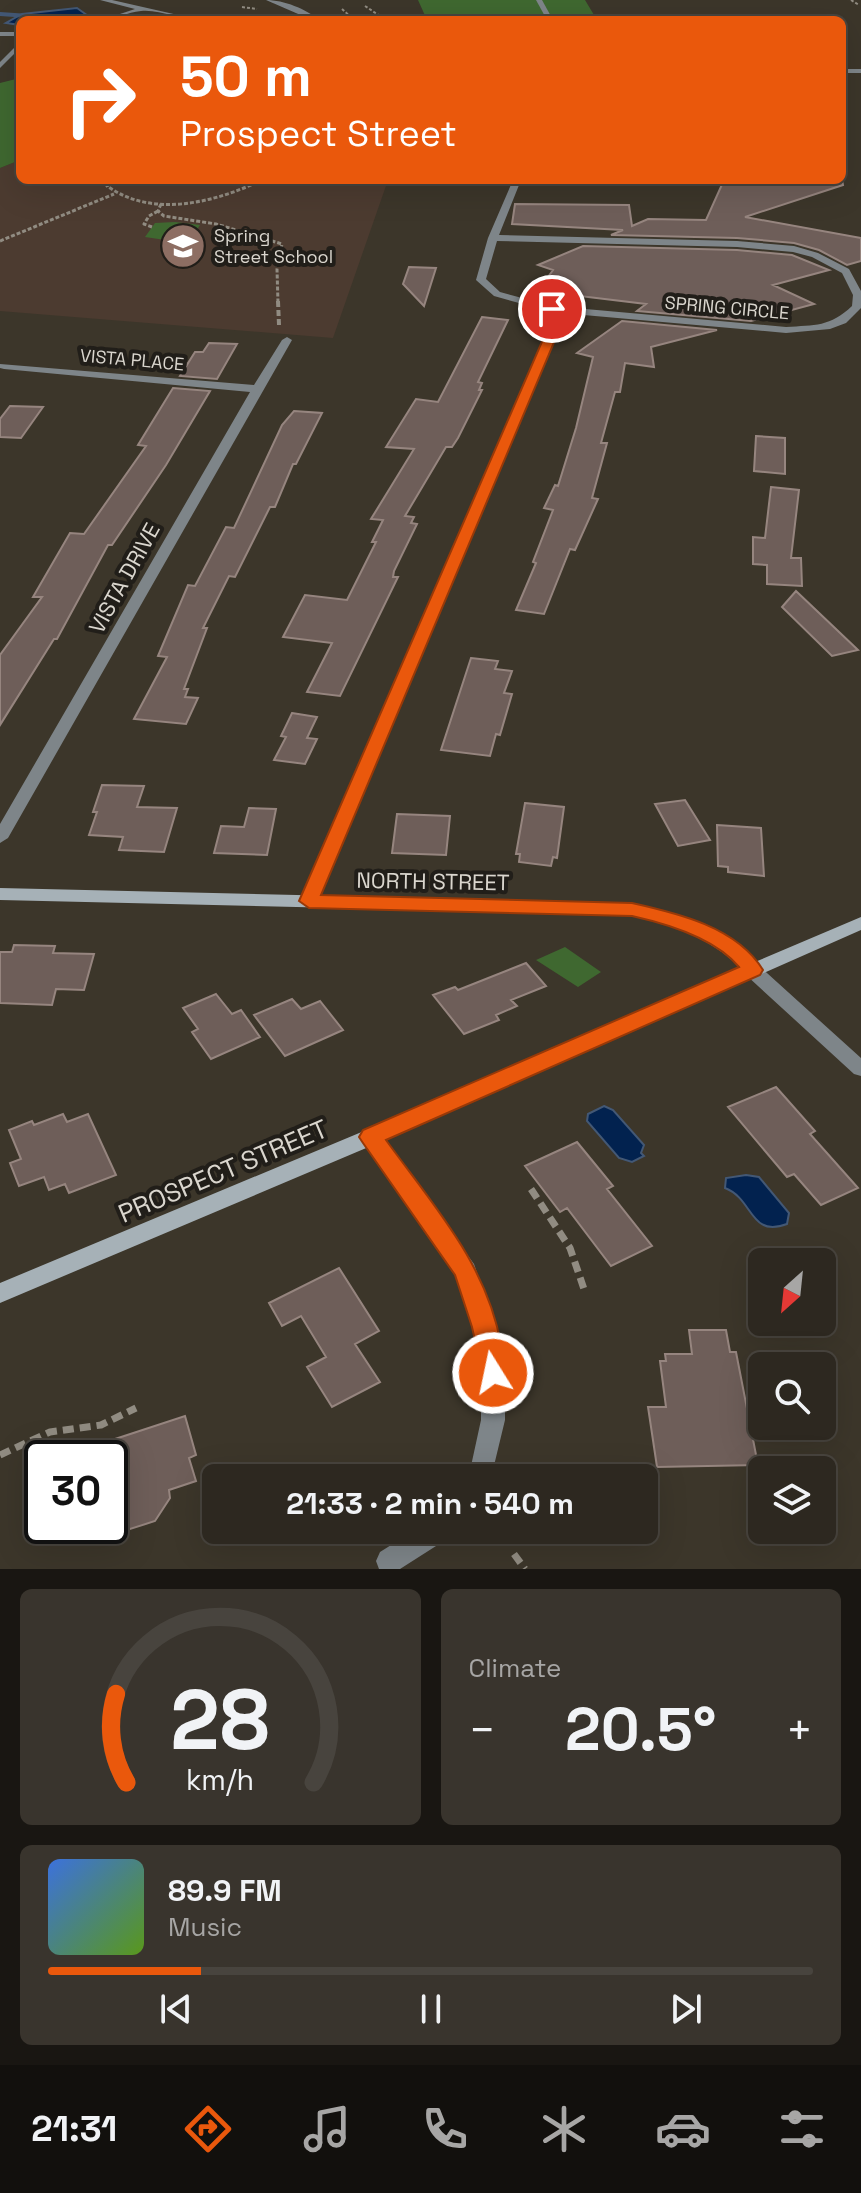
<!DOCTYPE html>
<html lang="en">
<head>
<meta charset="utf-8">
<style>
	:root { --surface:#2d2820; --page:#39342d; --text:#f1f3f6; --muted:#a7a6a5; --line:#48443e; --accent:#ea580c }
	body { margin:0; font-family:"Space Grotesk",sans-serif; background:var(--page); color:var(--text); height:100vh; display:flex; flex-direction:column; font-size:30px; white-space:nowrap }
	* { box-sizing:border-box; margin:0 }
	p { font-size:26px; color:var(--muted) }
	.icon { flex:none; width:44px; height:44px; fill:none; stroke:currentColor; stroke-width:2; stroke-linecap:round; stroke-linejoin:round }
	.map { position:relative; height:1569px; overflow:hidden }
	.panel { display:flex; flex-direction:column; gap:20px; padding:20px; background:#191612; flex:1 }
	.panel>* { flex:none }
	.guide { position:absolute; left:16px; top:16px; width:830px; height:168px; border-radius:12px; box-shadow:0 8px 32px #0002,0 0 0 2px var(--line); background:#ea580c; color:#fff; overflow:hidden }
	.needle { width:52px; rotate:207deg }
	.fabs { position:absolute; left:748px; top:1248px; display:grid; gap:16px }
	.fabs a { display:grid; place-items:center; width:88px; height:88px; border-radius:12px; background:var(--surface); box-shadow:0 8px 32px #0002,0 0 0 2px var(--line); font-size:40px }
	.speed { position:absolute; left:24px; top:1440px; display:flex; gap:16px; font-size:40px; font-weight:700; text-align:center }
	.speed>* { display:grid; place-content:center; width:104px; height:104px; border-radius:50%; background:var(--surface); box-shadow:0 8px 32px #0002,0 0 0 2px var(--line); line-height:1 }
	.speed .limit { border:4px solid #111; border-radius:12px; background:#fff; color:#111 }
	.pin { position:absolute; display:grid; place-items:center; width:68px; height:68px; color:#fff; margin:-34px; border:4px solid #fff; border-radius:50%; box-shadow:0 2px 8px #0007 }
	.me { position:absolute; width:88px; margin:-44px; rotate:350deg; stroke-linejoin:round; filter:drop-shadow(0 0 6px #0008) }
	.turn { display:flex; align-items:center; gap:28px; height:168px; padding:0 32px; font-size:36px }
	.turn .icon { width:104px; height:104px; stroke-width:2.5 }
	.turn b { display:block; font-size:56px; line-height:68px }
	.big { font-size:60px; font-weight:700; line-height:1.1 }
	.panel .tile { flex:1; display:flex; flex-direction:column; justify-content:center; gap:12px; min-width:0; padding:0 28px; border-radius:12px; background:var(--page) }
	.panel .dial { align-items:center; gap:0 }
	.dial svg { height:208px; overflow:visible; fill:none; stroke:var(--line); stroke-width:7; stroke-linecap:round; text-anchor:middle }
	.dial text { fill:var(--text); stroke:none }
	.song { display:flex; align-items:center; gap:24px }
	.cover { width:96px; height:96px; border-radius:12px; background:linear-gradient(135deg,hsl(220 70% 55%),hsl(90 70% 35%)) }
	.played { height:8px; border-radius:4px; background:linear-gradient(90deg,var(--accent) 20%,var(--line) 20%) }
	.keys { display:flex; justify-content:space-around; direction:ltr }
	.heat { display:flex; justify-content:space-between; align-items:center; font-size:44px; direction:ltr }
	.panel .tiles { flex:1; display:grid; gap:20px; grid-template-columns:1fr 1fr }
	.tile:last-child { grid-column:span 2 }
	.trip { position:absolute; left:202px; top:1464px; width:456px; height:80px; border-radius:12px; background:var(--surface); box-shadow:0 8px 32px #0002,0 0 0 2px var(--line); font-weight:700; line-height:80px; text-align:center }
	.dock { display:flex; height:128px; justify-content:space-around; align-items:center; background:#12100d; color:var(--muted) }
	.dock .icon { width:56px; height:56px }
	.dock .active { color:var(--accent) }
	.dock b { font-size:36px; color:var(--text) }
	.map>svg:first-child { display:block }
	.education { fill:#4c3b30 }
	.green { fill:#3f6830 }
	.water { fill:#02224f; stroke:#435875; stroke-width:2 }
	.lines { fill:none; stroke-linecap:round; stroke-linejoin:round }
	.stream { stroke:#435875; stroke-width:4 }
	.building { fill:#6e5e59; stroke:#96857f; stroke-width:2 }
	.path-far3 { stroke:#918c82; stroke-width:2; stroke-dasharray:3 2; stroke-linecap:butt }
	.path-far2 { stroke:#918c82; stroke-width:3; stroke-dasharray:4 2; stroke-linecap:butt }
	.path-far1 { stroke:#918c82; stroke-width:4; stroke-dasharray:6 3; stroke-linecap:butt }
	.path { stroke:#918c82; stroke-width:7; stroke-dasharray:11 6; stroke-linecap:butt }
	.lane { fill:#7e8589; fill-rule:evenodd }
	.street { fill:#7e8589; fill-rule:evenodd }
	.secondary { fill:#a6b1b7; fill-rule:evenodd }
	.route { fill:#ea580c; stroke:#983908; stroke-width:2 }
	.labels { text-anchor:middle; stroke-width:8; stroke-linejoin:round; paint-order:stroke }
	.far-poi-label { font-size:18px; fill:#dad6ce; stroke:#211e19; text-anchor:start }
	.far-street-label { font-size:18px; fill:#dad6ce; stroke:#211e19 }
	.street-label { font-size:22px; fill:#dad6ce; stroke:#211e19 }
	.near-street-label { font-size:26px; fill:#dad6ce; stroke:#211e19 }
</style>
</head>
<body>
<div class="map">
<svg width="861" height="1569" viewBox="0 0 861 1569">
	<rect width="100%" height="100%" fill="#3c362a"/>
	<path class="education" d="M20 160V180H388L333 338 0 311V168Z"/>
	<path class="green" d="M418 0H585L597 20H427Z
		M20 78V160L0 168V83Z
		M175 222 200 225 191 239 172 241 145 237 155 223Z
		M565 947 601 972 578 987 536 960Z"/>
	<path class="water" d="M77 8 91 18 20 20V25L6 23 22 14Z
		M604 1106 613 1110 644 1145 641 1153 644 1156 632 1162 619 1158 587 1121 588 1114Z
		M746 1175 759 1177 789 1213 787 1224C749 1238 754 1199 725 1188L726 1178Z"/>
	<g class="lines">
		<path class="stream" d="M0 14 29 16
			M71 19 89 20"/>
	</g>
	<path class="building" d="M724 180H842L843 185 745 217 861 238V261L847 265 819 250 794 243 737 238 611 235 623 230 512 224 515 204 629 205 632 226 648 219 706 220Z
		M583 246 737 250 792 255 829 270 773 285 814 304 751 321 637 311 646 304 538 291 553 270 538 265Z
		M409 267 436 268 424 306 403 284Z
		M482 317 508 320 478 382 482 383 479 390H482L458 438 452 447H446L405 516 414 517 411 523 417 524 394 571 393 577H398L340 696 307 692 332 643 283 637 305 595 347 600 376 542H372L383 520 371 519 414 449 386 447 416 399 438 402Z
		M622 321 717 330 651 347 654 367 625 363 620 392H615L601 443H607L592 498 598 499 575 550 570 549 544 614 516 610 536 563 533 562 553 510 544 508 555 485 558 486 576 428 593 357 577 353Z
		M209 343 237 344 217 379 180 376 195 352H203Z
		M173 388 210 391 166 465 112 545H108L57 639H54L0 725V655L42 597H33L70 533 84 534 146 446 138 445Z
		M10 406 43 407 21 438 0 437V419Z
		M294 411 322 413 296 464H293L275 507H270L235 577 229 576 203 628H207L184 689H188L185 697 198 698 186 724 134 719 167 657 158 656 188 585 195 586 226 527 234 528 282 425Z
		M756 436 785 438V474L754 471Z
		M771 487 799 490 791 558H801L802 586 767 584V565L753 564V537L765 538Z
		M796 591 858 650 832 656 782 607Z
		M471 658 498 661 495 669 512 671 504 693 512 694 500 735 496 734 490 756 441 750Z
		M292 713 317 717 307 738 317 739 305 764 274 760 286 737 281 736Z
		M102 785 144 786 137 807 177 808 164 852 119 850 123 837 89 835 97 812H93Z
		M685 800 710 840 678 846 655 804Z
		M525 803 564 807 557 858 553 857 551 866 519 862 520 854H516Z
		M249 808 276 809 267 855 214 853 221 826 244 827Z
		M397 814 450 816 446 855 392 853Z
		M717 825 761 828 764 876 728 872V867L718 866Z
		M14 945 55 946 53 953 94 954 84 990 56 989 52 1005 0 1003V952H12Z
		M526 963 546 986 511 1000 517 1006 496 1015 499 1020 464 1034 433 995 455 987 458 990Z
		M216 994 232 1014 241 1010 260 1037 211 1059 192 1032 198 1029 183 1008Z
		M292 999 301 1009 320 1001 343 1030 285 1056 254 1015Z
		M776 1087 815 1131 810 1134 858 1188 821 1205 794 1174 787 1177 728 1107Z
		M63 1114 67 1122 88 1114 116 1175 69 1193 65 1184 49 1190 44 1177 19 1186 10 1163 21 1159 9 1130 32 1121 34 1125Z
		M577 1142 613 1186 607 1189 652 1246 611 1266 567 1208 560 1212 525 1166Z
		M339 1268 379 1331 355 1344 380 1382 332 1407 307 1367 326 1357 301 1316 282 1326 269 1303Z
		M689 1330H726L730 1352H736L758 1465 657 1467 648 1407H666L660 1361H666L665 1354H692Z
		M185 1416 196 1455 189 1458 196 1481 169 1490 170 1498 155 1521 127 1530 110 1516V1458L106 1442Z"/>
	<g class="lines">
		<path class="path-far3" d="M851 0 859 5
			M365 6 380 16 379 20
			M242 7 257 9
			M342 9 353 19"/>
		<path class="path-far2" d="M114 180 107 186C153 219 216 202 262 180
			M301 180 306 182
			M161 204 158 211 164 216 216 224 282 244 277 269 278 303
			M152 227 144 224 149 216 158 211
			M0 241 114 194"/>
		<path class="path-far1" d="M278 301 279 325"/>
		<path class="path" d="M531 1189 570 1248 584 1289
			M0 1455 50 1432 101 1425 136 1408
			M514 1554 525 1569"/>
		<path class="lane" d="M536 0H542L553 20H547Z"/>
		<path class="street" d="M100 0H112L200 20C181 20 159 9 141 11 127 12 116 20 102 20L135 9Z
			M266 0C284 0 306 9 319 20H312Z
			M0 32H20V36H0Z
			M20 42V48L0 68V62Z
			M842 69H861V73H842Z
			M513 180H521L499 235 737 241 794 246 818 253 849 269 861 291V308L846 323 830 329 786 333 561 313 562 321 318 901 315 905H303L300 901 552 321V315L548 311 494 296 476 280 488 238ZM497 241 737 247 793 252 812 257 842 273 853 295 852 306C830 327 815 325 786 327L552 306 500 292 486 279Z
			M287 337 292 340 8 838 0 843V824L250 392 4 369 0 368V364L254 385 282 340Z
			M752 964 758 965 861 1058V1076L854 1074 746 975 743 970 746 965Z
			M371 1129 378 1131 474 1264 496 1327 505 1373V1420L491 1478H465L471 1466 481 1420V1373L474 1327 456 1275 364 1143 361 1137 364 1131Z
			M415 1530H451L447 1539 400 1569H379L376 1561 380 1552Z"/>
		<path class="secondary" d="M0 888 632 903C677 914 722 927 755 962L861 917V930L378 1143 0 1303V1283L364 1131 740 968C712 938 671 925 632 915L0 900Z"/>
	</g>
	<path class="route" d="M548 307H556L561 311 563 321 321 895 632 903C677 913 737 927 763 970L760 975 386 1140C433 1205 487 1264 501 1345 504 1358 508 1370 503 1381L493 1385 484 1381 472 1327 455 1275 363 1143 359 1137 363 1130 739 967C715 938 668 924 632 916L309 908 299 901 551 321Z"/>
	<defs>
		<g id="school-disc" transform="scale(2.3)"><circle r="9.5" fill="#8d6e63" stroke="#211e19"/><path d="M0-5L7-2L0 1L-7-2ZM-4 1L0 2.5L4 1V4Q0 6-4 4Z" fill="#fff"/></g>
	</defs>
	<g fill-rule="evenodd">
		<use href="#school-disc" x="183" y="246"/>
	</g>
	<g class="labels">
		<g class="far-poi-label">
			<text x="214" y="242">Spring<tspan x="214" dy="21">Street School</tspan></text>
		</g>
		<g class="far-street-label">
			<text transform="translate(727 308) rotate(5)" y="6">SPRING CIRCLE</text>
			<text transform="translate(132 360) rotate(5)" y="6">VISTA PLACE</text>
		</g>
		<g class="street-label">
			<text transform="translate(124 578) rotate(-61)" y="8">VISTA DRIVE</text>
			<text transform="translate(433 881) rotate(1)" y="8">NORTH STREET</text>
		</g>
		<g class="near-street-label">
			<text transform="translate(223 1171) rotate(-23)" y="9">PROSPECT STREET</text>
		</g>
	</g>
</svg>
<div class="fabs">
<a><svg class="needle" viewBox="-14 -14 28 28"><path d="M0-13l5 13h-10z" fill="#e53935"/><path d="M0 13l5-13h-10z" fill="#a7a6a5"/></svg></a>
<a><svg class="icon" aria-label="search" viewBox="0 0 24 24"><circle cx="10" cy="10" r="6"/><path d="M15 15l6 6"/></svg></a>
<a><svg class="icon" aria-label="layers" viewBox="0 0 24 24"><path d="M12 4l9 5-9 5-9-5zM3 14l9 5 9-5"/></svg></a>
</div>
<div class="speed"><div class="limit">30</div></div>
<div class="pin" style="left:552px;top:309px;background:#d93025"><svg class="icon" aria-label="arrive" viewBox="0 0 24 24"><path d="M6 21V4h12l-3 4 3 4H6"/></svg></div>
<svg class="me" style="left:493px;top:1373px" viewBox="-20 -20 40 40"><circle r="17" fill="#ea580c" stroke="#fff" stroke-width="3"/><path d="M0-11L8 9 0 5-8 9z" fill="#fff"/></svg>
<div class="trip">21:33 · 2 min · 540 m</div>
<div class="guide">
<div class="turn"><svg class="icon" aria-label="right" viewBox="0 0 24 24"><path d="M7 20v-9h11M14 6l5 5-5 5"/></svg><div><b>50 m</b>Prospect Street</div></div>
</div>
</div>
<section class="panel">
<div class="tiles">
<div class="tile dial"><svg viewBox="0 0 100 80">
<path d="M14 69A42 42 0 1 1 86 69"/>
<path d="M14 69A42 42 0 0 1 10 35" stroke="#ea580c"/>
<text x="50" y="56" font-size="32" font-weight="700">28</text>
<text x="50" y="72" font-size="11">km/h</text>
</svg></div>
<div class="tile"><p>Climate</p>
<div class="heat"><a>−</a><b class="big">20.5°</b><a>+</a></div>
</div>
<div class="tile">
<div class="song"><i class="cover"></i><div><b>89.9 FM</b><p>Music</p></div></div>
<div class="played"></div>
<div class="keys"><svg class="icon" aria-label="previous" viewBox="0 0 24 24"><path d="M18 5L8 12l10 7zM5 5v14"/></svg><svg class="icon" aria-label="pause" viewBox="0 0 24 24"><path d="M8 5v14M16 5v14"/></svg><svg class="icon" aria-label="next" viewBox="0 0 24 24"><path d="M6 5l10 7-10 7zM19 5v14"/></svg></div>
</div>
</div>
</section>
<nav class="dock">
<b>21:31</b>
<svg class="icon active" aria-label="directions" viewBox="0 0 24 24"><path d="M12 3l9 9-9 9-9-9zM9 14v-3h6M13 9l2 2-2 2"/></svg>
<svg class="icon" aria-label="music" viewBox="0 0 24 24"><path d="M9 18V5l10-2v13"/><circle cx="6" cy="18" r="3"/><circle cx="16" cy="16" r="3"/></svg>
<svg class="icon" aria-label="phone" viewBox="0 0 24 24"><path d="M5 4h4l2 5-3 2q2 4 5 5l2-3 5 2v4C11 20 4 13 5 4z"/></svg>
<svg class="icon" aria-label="climate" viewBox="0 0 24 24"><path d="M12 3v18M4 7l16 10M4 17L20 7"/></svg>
<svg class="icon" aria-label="car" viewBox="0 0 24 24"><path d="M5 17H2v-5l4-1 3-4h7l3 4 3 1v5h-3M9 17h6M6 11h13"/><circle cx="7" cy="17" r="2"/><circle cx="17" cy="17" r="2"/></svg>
<svg class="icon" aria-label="filters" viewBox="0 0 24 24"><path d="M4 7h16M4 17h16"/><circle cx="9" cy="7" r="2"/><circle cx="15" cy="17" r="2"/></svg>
</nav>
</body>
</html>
